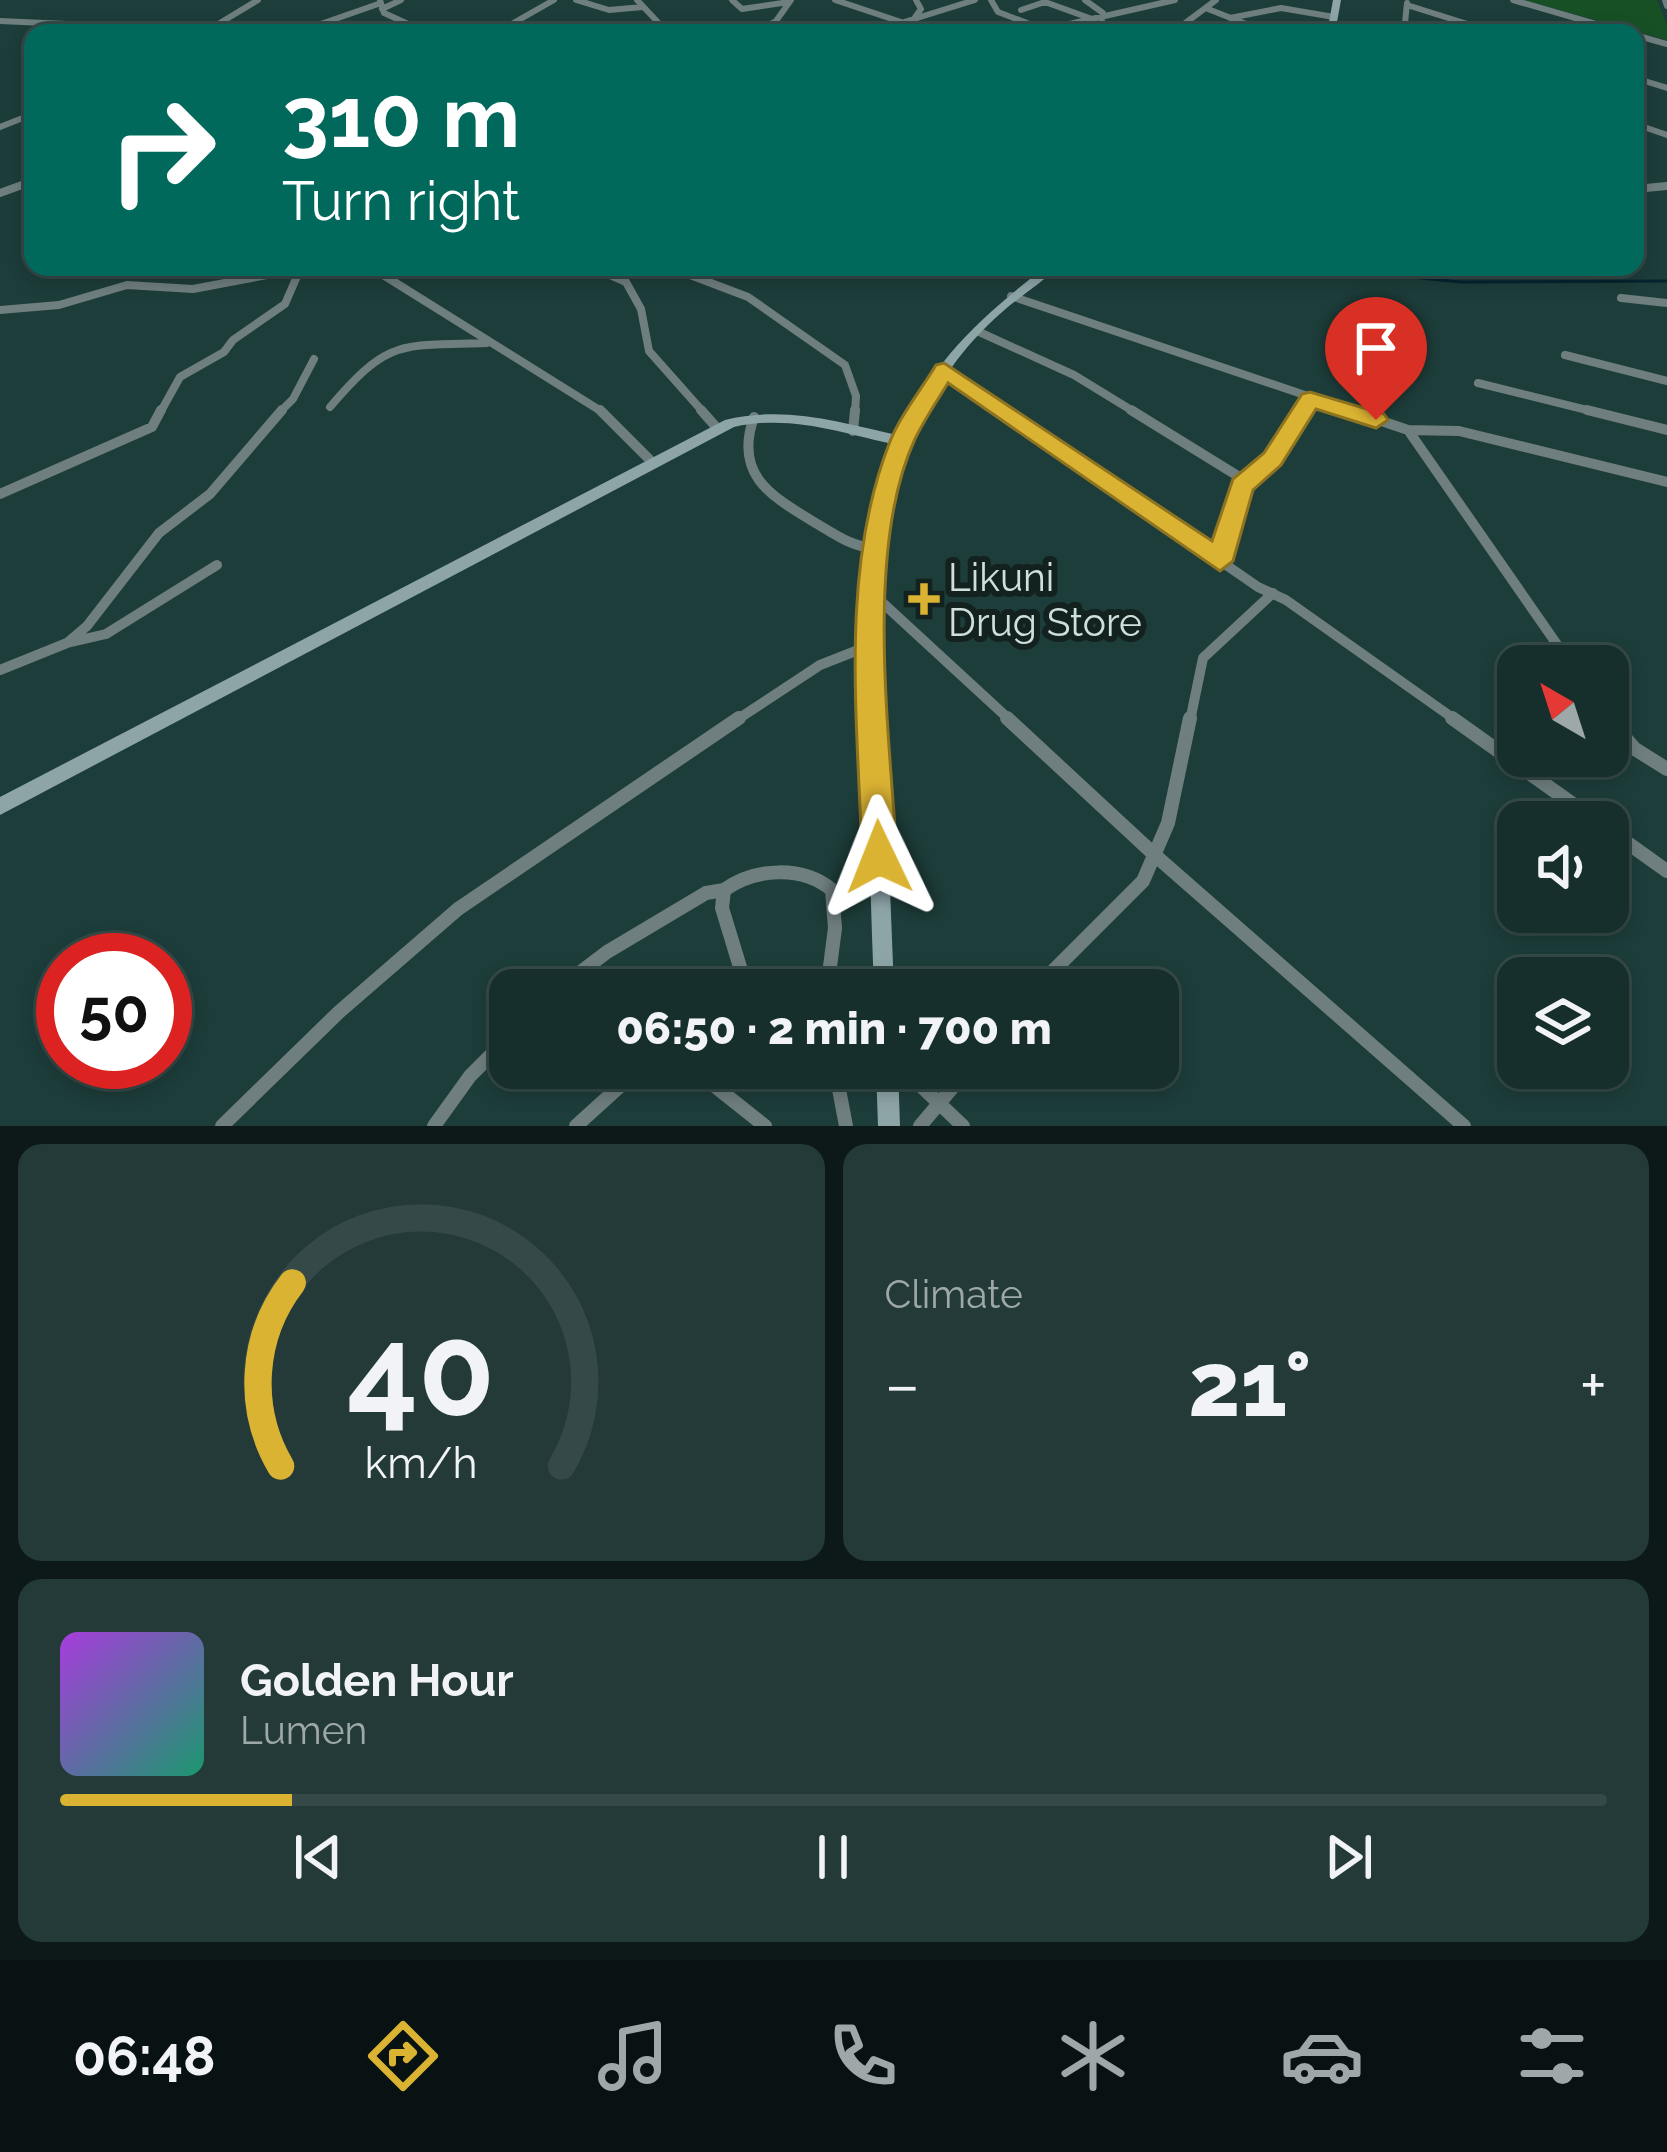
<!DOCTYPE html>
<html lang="en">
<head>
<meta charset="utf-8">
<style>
	:root { --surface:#162e2c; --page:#233a38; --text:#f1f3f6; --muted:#9ea8a9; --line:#354a48; --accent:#dbb333 }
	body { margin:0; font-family:Raleway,sans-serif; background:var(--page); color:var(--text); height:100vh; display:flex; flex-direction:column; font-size:45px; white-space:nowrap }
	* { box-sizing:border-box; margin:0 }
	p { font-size:39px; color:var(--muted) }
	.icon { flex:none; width:66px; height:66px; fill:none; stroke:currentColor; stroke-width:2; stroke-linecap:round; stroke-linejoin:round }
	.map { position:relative; height:1126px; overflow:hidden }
	.sheet { display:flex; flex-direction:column; gap:18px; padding:18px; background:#0c1918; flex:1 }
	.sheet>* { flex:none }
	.top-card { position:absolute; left:24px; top:24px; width:1620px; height:252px; border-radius:24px; box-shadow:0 6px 18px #0003,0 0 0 3px var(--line); background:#00695c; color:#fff; overflow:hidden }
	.needle { width:78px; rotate:321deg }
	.controls { position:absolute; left:1497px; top:645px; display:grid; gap:24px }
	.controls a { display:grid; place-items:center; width:132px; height:132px; border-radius:24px; background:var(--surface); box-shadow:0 6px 18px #0003,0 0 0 3px var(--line); font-size:60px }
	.speed { position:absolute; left:36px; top:933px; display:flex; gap:24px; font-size:60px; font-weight:700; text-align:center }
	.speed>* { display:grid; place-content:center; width:156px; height:156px; border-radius:50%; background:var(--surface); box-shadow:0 6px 18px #0003,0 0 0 3px var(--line); line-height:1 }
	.speed .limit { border:18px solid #d22; background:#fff; color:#111 }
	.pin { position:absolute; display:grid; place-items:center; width:102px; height:102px; color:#fff; margin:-123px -51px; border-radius:50% 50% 50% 0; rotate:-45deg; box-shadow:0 0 12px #0007 }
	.pin .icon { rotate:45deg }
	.me { position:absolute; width:132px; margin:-66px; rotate:358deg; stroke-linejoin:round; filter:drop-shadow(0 0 9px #0008) }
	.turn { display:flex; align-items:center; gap:42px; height:252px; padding:0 60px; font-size:54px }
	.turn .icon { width:156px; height:156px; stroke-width:2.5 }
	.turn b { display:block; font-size:84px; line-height:102px }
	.big { font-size:90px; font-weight:800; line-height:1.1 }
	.sheet .tile { flex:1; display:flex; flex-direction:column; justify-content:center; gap:18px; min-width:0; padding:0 42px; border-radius:24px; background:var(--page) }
	.sheet .dial { align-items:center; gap:0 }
	.dial svg { height:312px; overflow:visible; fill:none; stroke:var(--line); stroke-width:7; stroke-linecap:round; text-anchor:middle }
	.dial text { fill:var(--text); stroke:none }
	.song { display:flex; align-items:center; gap:36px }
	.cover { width:144px; height:144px; border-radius:18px; background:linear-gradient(135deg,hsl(280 70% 55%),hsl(160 70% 35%)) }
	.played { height:12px; border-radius:6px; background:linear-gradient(90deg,var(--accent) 15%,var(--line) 15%) }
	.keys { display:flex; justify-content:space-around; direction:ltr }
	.heat { display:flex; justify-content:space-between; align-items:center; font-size:66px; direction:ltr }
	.sheet .tiles { flex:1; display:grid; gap:18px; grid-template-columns:1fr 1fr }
	.tile:last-child { grid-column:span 2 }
	.trip { position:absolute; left:489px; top:969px; width:690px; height:120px; border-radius:24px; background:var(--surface); box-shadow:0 6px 18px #0003,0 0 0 3px var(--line); font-weight:800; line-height:120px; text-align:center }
	.dock { display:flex; height:192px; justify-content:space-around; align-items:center; background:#091212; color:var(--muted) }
	.dock .icon { width:84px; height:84px }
	.dock .current { color:var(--accent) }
	.dock b { font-size:54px; color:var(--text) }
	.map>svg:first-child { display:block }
	.green { fill:#185026 }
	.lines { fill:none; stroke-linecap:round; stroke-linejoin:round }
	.stream { stroke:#042430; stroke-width:3 }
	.street-far3 { stroke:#6f7e7f; stroke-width:6 }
	.street-far2 { stroke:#6f7e7f; stroke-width:8 }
	.street-far1 { stroke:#6f7e7f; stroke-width:10 }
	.street { stroke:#6f7e7f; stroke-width:14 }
	.secondary { fill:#8ea5a8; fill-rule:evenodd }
	.route { fill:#dbb333; stroke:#8e7421; stroke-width:3 }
	.poi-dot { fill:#dbb333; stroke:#13211f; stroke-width:4.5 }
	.labels { text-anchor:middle; stroke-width:12; stroke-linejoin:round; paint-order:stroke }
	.poi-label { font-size:39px; fill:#cee0dd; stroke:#13211f; text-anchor:start }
</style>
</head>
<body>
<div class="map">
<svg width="1667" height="1126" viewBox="0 0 1667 1126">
	<rect width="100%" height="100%" fill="#1d3d3a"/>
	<path class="green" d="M1524 0H1657L1667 26V40Z"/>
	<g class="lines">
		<path class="stream" d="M1153 267 1192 273 1306 267
			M1315 267 1460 282 1667 281"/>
		<path class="street-far3" d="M380 0 384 13 428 33
			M576 0 609 10 643 7
			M637 0 668 33
			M732 0 742 9 789 2
			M835 0 934 33
			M991 0 998 12 1027 23
			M1085 0 1103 13 1100 33
			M1513 0 1627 33
			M1665 0 1667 6
			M1407 5 1496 33
			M382 9 401 0
			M1208 9 1269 33
			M1021 10 1045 2 1092 19
			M1230 18 1281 8 1334 17
			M913 20 921 9 916 0
			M0 21 268 33
			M210 29 258 0
			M295 33 381 3
			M496 33 554 0
			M755 33 776 21 791 0
			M869 33 975 0
			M977 33 1017 25 1039 28
			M1030 33 1175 0
			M1172 33 1216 0
			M1404 33 1407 3
			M1635 35 1667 44
			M1635 78 1667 88
			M1635 124 1667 135
			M0 127 33 114"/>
		<path class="street-far2" d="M1635 189 1667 186
			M0 193 33 181
			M592 267 626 282 641 309 649 351 704 413
			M669 267 748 297 845 365 856 396 855 413
			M380 273 604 413
			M1011 296 1358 413
			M1621 298 1667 303
			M0 310 59 305 127 285 193 289 299 269 384 275
			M977 331 1074 375 1136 413
			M1565 355 1667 381
			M944 370 1006 413
			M1478 383 1599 413
			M330 407C389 338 399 346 487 343
			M160 413 180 377 224 352 233 340 285 304 301 267
			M279 413 293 399 314 359
			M1302 413 1310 400"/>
		<path class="street-far1" d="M600 410 652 462
			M701 410 717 428
			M1002 410 1258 587 1286 600 1457 721
			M1131 410 1246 481
			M1349 410 1408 430 1459 431 1667 482
			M1587 410 1667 430
			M754 417C733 476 773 497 814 522 836 535 850 546 876 549
			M1408 430 1572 666
			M853 431 855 410
			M0 494 152 427 161 410
			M1219 561 1242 486 1272 459 1303 410
			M873 594 1011 721
			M67 643 87 626 159 533 210 494 282 410
			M0 670 67 643 106 634 217 565
			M735 721 820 665 871 645
			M1190 721 1203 658 1273 593"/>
		<path class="street" d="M1007 718 1157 857 1464 1126
			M1452 718 1598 822
			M1608 718 1635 749 1667 769
			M1608 829 1667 871
			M557 990 607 952 706 893 724 890
			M747 990 722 908 724 890C755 868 802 865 832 890L835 928 827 990
			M1034 990 1143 881 1168 823 1190 718
			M692 1068 765 1126
			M835 1068 846 1126
			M902 1068 963 1126
			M222 1126 339 1012 458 909 739 718
			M434 1126 470 1076 510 1036
			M576 1126 640 1068
			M920 1126 969 1068"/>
		<path class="secondary" d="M1333 0H1341L1335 33H1327Z
			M1045 267H1058C1040 284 1019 297 1001 313 984 328 965 348 952 367 869 481 879 629 885 762 888 838 891 914 894 990H874C871 914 869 837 867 761 864 656 858 545 897 445 843 433 790 414 734 427L0 815V797L725 420C786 405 842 423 901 436 930 361 984 315 1045 267Z
			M876 1068H898L900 1126H878Z"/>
	</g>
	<path class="route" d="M944 363 1212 541 1233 479 1264 453 1302 394 1310 392 1384 414 1388 420 1376 428 1316 409 1281 465 1253 490 1233 561 1220 571 948 383C937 401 924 420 915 439 864 548 890 738 897 857L891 869 879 874 867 869 862 857C858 722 839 573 889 444 899 417 921 390 936 365Z"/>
	<path class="poi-dot" d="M918 581h12v12h12v12h-12v12h-12v-12h-12v-12h12z"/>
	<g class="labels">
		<g class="poi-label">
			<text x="948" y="591">Likuni<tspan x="948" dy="45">Drug Store</tspan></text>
		</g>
	</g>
</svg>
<div class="controls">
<a><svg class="needle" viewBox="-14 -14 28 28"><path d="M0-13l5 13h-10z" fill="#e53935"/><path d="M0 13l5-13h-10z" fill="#9ea8a9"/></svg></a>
<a><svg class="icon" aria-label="sound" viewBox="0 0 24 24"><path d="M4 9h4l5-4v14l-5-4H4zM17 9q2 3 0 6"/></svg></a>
<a><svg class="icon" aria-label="layers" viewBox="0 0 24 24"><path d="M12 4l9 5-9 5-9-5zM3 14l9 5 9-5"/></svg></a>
</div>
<div class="speed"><div class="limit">50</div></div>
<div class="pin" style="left:1376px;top:420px;background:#d93025"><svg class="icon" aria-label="arrive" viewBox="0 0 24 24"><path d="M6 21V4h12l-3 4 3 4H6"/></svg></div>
<svg class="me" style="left:879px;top:857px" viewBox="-20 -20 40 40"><path d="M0-17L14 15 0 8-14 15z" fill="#dbb333" stroke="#fff" stroke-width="4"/></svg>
<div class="trip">06:50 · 2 min · 700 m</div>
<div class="top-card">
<div class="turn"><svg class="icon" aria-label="right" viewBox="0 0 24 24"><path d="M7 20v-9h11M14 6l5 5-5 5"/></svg><div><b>310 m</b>Turn right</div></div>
</div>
</div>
<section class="sheet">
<div class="tiles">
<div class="tile dial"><svg viewBox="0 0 100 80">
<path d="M14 69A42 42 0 1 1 86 69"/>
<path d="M14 69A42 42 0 0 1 17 22" stroke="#dbb333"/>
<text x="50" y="56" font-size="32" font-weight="700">40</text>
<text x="50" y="72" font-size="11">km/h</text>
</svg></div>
<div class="tile"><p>Climate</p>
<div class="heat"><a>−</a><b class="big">21°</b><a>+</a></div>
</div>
<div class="tile">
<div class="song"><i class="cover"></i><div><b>Golden Hour</b><p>Lumen</p></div></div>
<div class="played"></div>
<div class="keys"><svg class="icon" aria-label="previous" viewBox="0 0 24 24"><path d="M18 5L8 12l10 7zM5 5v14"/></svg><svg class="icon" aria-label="pause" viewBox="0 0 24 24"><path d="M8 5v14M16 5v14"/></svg><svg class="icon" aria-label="next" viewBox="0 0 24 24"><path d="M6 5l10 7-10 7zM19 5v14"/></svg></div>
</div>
</div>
</section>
<nav class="dock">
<b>06:48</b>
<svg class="icon current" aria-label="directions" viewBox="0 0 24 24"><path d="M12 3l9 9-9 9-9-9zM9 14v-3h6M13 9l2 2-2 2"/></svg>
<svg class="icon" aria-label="music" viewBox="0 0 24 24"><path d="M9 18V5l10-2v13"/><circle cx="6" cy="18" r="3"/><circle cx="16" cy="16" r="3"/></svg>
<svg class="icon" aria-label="phone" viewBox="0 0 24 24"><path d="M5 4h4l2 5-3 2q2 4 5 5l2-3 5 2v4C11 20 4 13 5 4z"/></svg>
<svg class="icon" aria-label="climate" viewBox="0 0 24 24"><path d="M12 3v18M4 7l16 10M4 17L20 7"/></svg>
<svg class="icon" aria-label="car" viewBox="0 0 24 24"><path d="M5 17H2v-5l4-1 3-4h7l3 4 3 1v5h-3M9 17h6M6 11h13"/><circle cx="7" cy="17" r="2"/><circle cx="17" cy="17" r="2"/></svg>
<svg class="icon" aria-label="filters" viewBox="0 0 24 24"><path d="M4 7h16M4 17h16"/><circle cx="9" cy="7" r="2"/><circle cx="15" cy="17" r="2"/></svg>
</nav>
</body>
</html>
